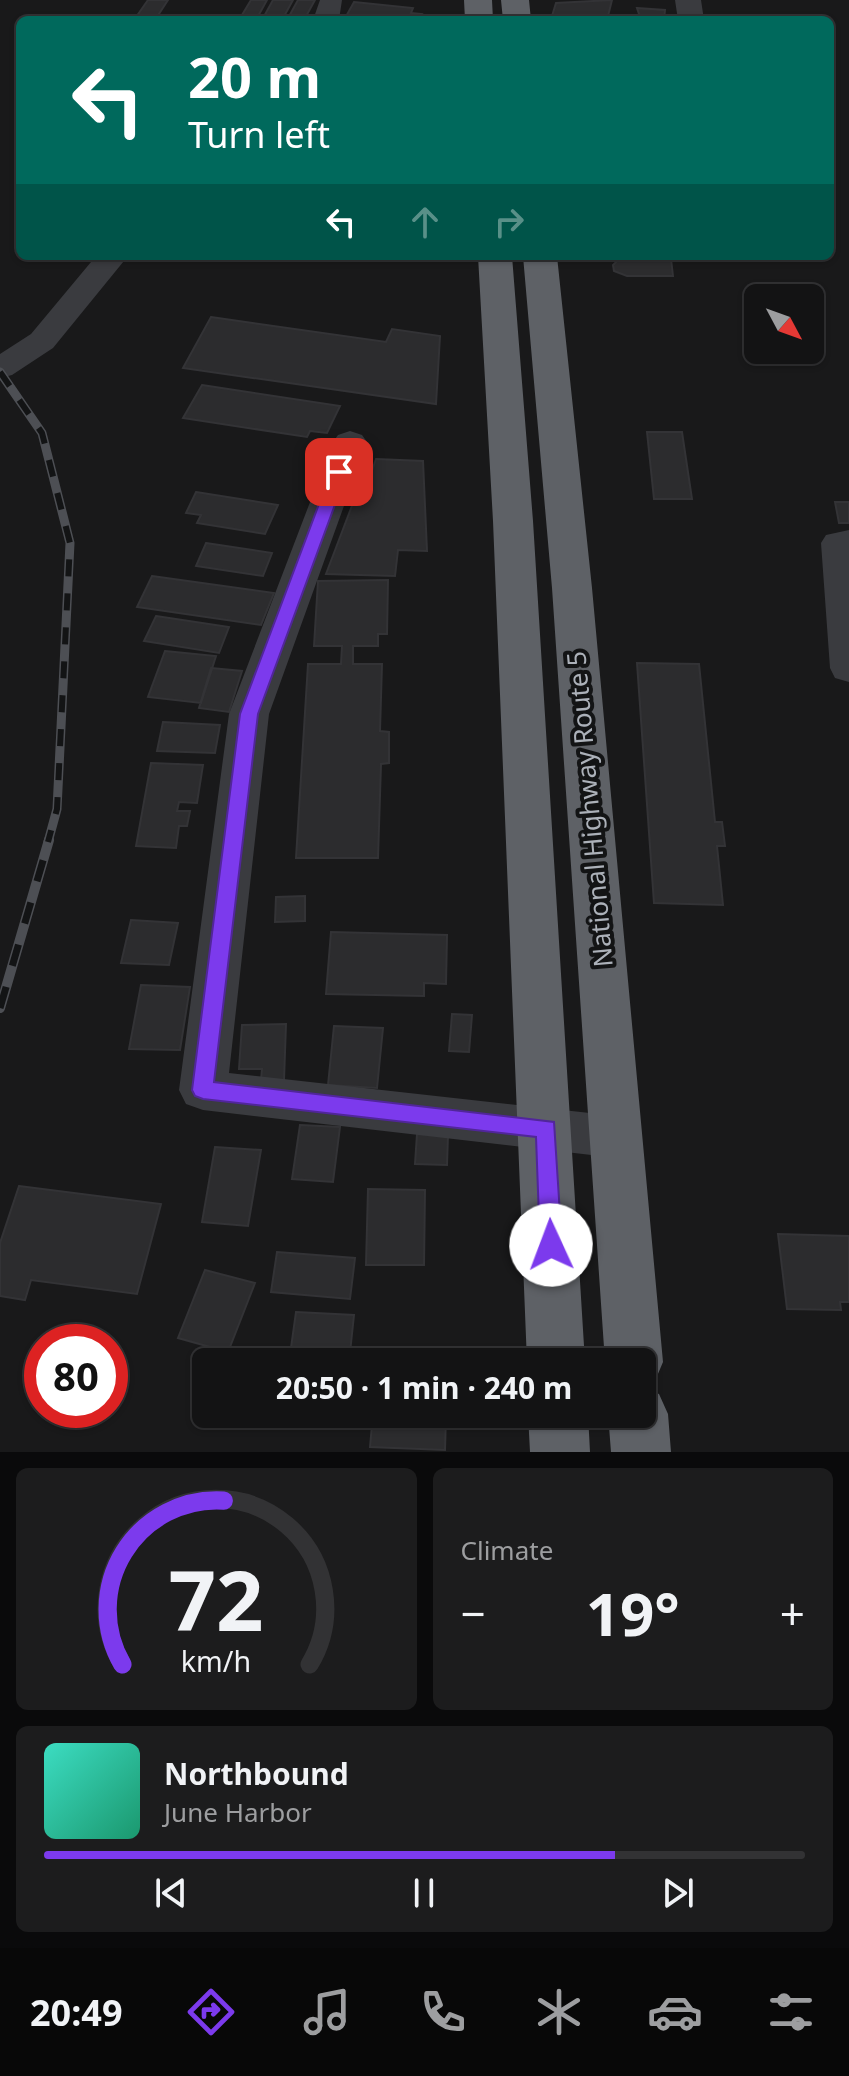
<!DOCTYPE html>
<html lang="en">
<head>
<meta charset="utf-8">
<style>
	:root { --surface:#131314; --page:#1c1c1d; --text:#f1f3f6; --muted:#9d9ea0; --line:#323234; --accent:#7c3aed }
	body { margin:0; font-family:"Noto Sans",sans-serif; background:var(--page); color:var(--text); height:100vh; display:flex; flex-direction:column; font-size:30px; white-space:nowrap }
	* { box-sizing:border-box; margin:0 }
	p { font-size:26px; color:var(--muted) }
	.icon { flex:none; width:44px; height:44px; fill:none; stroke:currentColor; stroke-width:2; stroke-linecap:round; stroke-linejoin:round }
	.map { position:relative; height:1452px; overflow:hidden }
	.details { display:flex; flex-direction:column; gap:16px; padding:16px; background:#0a0a0b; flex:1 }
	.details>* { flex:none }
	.banner { position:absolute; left:16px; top:16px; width:818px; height:244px; border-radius:12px; box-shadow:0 2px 6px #0004,0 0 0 2px var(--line); background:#00695c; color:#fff; overflow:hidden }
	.needle { width:52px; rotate:131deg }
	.fabs { position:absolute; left:744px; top:284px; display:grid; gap:16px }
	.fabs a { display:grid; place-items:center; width:80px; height:80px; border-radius:12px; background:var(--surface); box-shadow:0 2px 6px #0004,0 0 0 2px var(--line); font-size:40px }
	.speed { position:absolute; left:24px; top:1324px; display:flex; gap:16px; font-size:40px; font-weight:700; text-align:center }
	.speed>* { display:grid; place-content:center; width:104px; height:104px; border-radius:50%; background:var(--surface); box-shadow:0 2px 6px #0004,0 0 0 2px var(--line); line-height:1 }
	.speed .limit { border:12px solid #d22; background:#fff; color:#111 }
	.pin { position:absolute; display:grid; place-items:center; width:68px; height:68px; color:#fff; margin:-34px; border-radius:16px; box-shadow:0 4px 12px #0006 }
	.me { position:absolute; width:88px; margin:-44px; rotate:358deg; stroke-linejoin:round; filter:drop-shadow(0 0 6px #0008) }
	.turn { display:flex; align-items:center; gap:28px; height:168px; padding:0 40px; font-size:36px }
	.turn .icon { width:104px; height:104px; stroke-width:2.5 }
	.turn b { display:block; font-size:56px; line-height:68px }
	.lanes { display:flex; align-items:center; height:76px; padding:0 40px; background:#0003; justify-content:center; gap:40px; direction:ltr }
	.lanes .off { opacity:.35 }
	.big { font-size:60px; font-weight:700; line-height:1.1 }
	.details .tile { flex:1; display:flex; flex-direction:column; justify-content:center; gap:12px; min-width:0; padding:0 28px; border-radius:12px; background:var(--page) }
	.details .dial { align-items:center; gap:0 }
	.dial svg { height:208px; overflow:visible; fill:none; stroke:var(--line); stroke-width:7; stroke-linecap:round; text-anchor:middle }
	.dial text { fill:var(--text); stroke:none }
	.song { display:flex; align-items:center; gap:24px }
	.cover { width:96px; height:96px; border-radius:12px; background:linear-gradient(135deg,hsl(170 70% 55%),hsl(160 70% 35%)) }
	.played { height:8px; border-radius:4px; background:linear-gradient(90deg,var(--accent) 75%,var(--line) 75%) }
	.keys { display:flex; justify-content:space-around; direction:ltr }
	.heat { display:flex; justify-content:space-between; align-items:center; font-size:44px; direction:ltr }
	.details .tiles { flex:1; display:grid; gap:16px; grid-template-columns:1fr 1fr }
	.tile:last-child { grid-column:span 2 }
	.trip { position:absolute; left:192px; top:1348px; width:464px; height:80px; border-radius:12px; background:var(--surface); box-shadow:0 2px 6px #0004,0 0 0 2px var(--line); font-weight:700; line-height:80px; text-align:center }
	.tabs { display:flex; height:128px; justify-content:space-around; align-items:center; background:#080808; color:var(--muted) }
	.tabs .icon { width:56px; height:56px }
	.tabs .current { color:var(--accent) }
	.tabs b { font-size:36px; color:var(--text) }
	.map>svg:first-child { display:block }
	.building { fill:#2c2c2e; stroke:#333336; stroke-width:2 }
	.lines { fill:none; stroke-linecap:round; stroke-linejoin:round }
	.minor { fill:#3a3b3f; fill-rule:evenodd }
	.trunk { fill:#5e6166; fill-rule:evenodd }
	.rail-far1-casing { stroke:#4d4f54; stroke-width:9 }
	.rail-casing { stroke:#4d4f54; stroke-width:10 }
	.rail-far1 { stroke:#131415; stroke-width:6; stroke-dasharray:17; stroke-linecap:butt }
	.rail { stroke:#131415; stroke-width:7; stroke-dasharray:22; stroke-linecap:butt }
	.route { fill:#7c3aed; stroke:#51269a; stroke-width:2 }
	.labels { text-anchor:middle; stroke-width:8; stroke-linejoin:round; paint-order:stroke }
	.street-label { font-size:26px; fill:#acb1b9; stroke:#131415 }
</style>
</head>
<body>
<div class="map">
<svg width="849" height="1452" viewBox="0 0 849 1452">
	<rect width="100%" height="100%" fill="#19191a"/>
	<path class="building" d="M148 0H168L155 20H134Z
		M251 0H267L256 20H239Z
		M273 0H293L282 20H262Z
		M298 0H315L304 20H287Z
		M612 0 607 20 552 16 556 3Z
		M354 2 413 8 411 13 422 14 419 20H344Z
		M637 8 665 10 664 20H641Z
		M620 258 671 259 673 276H627L614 271 613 265Z
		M211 317 386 342 392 329 440 336 436 404 183 368Z
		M202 385 340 406 327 433 310 431 307 437 183 418Z
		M647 432H682L692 499H654Z
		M376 459 423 461 427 551 398 550 395 576 326 574 353 503H361Z
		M196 492 278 505 265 534 197 523 201 515 186 513Z
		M835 502H849V523H839Z
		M206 543 272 553 263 576 196 566Z
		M152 576 274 593 261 625 137 607Z
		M388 580 387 634H378V646H353V664H382L380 731 389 732V763L381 764 378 858H296L308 664H341L342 646H314L318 581Z
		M156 616 229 627 219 653 144 641Z
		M165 651 216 656 201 703 148 697Z
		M637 663 699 664 715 822H722L725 846H717L723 905 654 903Z
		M211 668 242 671 229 712 199 708Z
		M163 722 220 725 215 753 157 751Z
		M151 763 203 765 197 803 179 802 177 811H190L187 826H179L176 848 136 846Z
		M305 896V921L275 922 276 897Z
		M131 920 178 923 169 965 121 963Z
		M331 932 447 935 446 984 424 983V996L326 994Z
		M141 985 190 987 180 1050 129 1049Z
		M452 1014 472 1015 469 1052 449 1051Z
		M286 1024 284 1080H261L262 1069H239L242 1025Z
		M334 1026 383 1028 377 1088 328 1085Z
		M300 1125 340 1127 333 1182 292 1179Z
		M417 1134 448 1135 447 1165 415 1164Z
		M215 1147 261 1150 248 1226 202 1222Z
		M19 1186 161 1204 137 1294 31 1280 25 1300 0 1296V1243Z
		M368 1189 425 1190 424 1265H366Z
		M778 1234 849 1236V1302H840L841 1310 787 1309Z
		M277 1252 355 1258 350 1299 271 1292Z
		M205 1270 255 1283 228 1352 178 1338Z
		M296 1312 354 1315 349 1362H289Z
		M373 1414H460L446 1416 445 1450 370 1447Z"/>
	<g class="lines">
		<path class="minor" d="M320 0H342L339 20H313Z
			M675 0H701L704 20H678Z
			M96 256H128L53 348 12 375 0 378V354L31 334Z
			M350 431 362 435 367 442 269 714 229 1073 617 1116 634 1122 641 1137 634 1152 617 1158 203 1110 186 1104 179 1090 229 714 333 442 338 435Z
			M849 530V682L835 678 830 668 821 543 826 535Z"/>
		<path class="trunk" d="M464 0H492L493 20H465Z
			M501 0H529L531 20H503Z
			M478 256H512L533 521 585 1362H527L493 521Z
			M523 256H557L592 588 663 1362 655 1381 642 1386V1362H605L552 588Z
			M642 1387 659 1394 668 1414 671 1452H611L608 1414H642Z
			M528 1414H588L590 1452H530Z"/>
		<g class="rail-far1-casing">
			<path id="rail-far1" d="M0 372 42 433 70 543 57 809 48 842"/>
		</g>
		<g class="rail-casing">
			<path id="rail" d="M0 1008 49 840"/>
		</g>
		<use href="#rail-far1" class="rail-far1"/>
		<use href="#rail" class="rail"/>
	</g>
	<path class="route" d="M339 467 347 472 258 714 214 1082 554 1122 562 1245 559 1253 551 1256 543 1253 540 1245 536 1137 203 1099 195 1096 192 1090 240 714 331 472Z"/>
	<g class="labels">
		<g class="street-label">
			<text transform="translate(590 809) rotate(-95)" y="9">National Highway Route 5</text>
		</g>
	</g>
</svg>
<div class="fabs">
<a><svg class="needle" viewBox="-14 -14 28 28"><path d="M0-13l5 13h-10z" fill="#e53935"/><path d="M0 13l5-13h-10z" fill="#9d9ea0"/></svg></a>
</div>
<div class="speed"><div class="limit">80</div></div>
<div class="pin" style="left:339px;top:472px;background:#d93025"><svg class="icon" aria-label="arrive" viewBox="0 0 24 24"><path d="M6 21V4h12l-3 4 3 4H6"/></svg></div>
<svg class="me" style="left:551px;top:1245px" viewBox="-20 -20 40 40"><circle r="19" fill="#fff"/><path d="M0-13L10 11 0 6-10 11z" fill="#7c3aed"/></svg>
<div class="trip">20:50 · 1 min · 240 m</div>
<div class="banner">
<div class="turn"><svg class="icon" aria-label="left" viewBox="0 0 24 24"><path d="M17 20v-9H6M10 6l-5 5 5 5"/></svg><div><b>20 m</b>Turn left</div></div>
<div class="lanes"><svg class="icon" aria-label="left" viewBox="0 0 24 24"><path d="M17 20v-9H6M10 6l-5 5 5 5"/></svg><svg class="icon off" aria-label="ahead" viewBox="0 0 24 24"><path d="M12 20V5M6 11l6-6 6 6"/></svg><svg class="icon off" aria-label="right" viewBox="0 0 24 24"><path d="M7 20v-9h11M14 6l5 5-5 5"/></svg></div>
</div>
</div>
<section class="details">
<div class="tiles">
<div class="tile dial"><svg viewBox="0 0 100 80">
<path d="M14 69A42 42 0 1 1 86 69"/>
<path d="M14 69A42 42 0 0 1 53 6" stroke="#7c3aed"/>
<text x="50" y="56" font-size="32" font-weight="700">72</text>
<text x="50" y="72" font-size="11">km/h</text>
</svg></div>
<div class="tile"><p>Climate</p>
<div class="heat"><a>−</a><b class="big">19°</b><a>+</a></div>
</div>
<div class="tile">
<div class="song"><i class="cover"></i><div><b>Northbound</b><p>June Harbor</p></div></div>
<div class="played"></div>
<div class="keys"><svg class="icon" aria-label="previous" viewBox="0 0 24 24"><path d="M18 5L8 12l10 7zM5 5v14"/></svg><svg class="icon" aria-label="pause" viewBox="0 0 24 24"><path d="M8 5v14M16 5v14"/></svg><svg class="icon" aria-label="next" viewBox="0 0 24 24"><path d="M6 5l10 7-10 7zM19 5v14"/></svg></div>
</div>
</div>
</section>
<nav class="tabs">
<b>20:49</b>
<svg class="icon current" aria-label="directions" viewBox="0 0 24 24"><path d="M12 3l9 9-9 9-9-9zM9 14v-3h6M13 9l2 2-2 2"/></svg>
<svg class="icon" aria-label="music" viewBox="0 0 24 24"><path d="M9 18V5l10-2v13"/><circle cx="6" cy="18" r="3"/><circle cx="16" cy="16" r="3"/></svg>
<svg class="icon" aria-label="phone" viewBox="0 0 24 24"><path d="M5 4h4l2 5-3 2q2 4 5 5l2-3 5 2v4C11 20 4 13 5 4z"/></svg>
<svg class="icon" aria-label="climate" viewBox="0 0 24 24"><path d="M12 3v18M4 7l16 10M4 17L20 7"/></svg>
<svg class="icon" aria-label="car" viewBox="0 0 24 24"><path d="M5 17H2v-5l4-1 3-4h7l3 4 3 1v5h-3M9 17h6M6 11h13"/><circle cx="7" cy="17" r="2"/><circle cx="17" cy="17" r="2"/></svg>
<svg class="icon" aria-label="filters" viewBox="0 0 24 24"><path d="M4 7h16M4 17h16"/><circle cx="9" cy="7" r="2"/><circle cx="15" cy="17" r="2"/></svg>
</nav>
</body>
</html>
